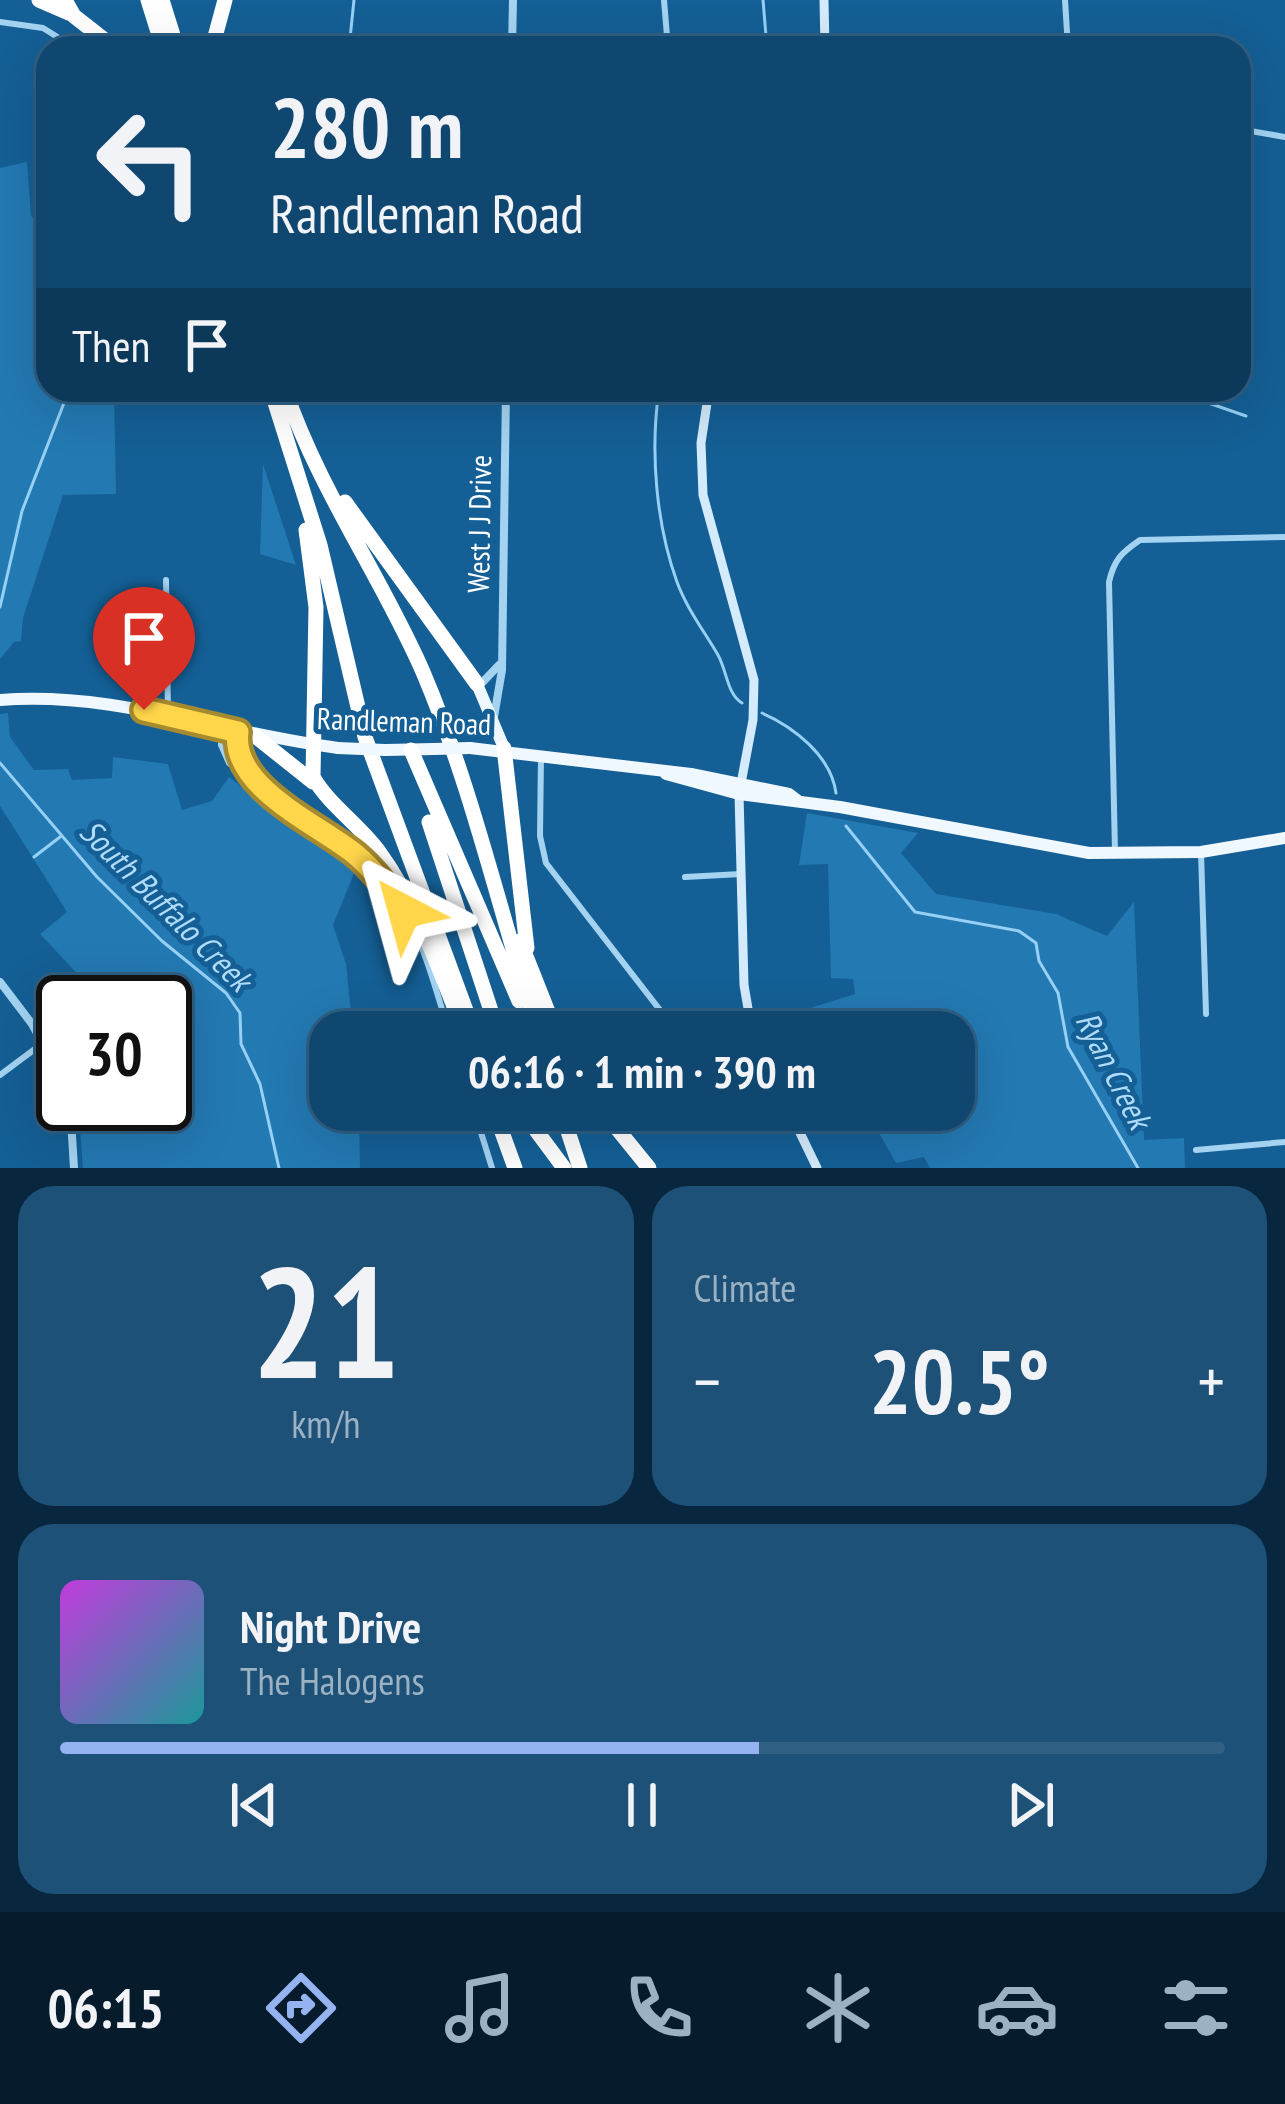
<!DOCTYPE html>
<html lang="en">
<head>
<meta charset="utf-8">
<style>
	:root { --surface:#0f4770; --page:#1d5178; --text:#f1f3f6; --muted:#9bb2c3; --line:#2f5f83; --accent:#95b2f1 }
	body { margin:0; font-family:"PT Sans Narrow",sans-serif; background:var(--page); color:var(--text); height:100vh; display:flex; flex-direction:column; font-size:45px; white-space:nowrap }
	* { box-sizing:border-box; margin:0 }
	p { font-size:39px; color:var(--muted) }
	.icon { flex:none; width:66px; height:66px; fill:none; stroke:currentColor; stroke-width:2; stroke-linecap:round; stroke-linejoin:round }
	.map { position:relative; height:1168px; overflow:hidden }
	.sheet { display:flex; flex-direction:column; gap:18px; padding:18px; background:#08273e; flex:1 }
	.sheet>* { flex:none }
	.top-card { position:absolute; left:36px; top:36px; width:1215px; height:366px; border-radius:36px; box-shadow:0 12px 48px #0002,0 0 0 3px var(--line); background:#0f4770; color:var(--text); overflow:hidden }
	.speed { position:absolute; left:36px; top:975px; display:flex; gap:24px; font-size:60px; font-weight:700; text-align:center }
	.speed>* { display:grid; place-content:center; width:156px; height:156px; border-radius:50%; background:var(--surface); box-shadow:0 12px 48px #0002,0 0 0 3px var(--line); line-height:1 }
	.speed .limit { border:6px solid #111; border-radius:18px; background:#fff; color:#111 }
	.pin { position:absolute; display:grid; place-items:center; width:102px; height:102px; color:#fff; margin:-123px -51px; border-radius:50% 50% 50% 0; rotate:-45deg; box-shadow:0 0 12px #0007 }
	.pin .icon { rotate:45deg }
	.me { position:absolute; width:132px; margin:-66px; rotate:321deg; stroke-linejoin:round; filter:drop-shadow(0 0 9px #0008) }
	.turn { display:flex; align-items:center; gap:42px; height:252px; padding:0 36px; font-size:54px }
	.turn .icon { width:156px; height:156px; stroke-width:2.5 }
	.turn b { display:block; font-size:84px; line-height:102px }
	.then { display:flex; align-items:center; height:114px; padding:0 36px; background:#0003; gap:24px; font-size:45px }
	.big { font-size:90px; font-weight:800; line-height:1.1 }
	.sheet .widget { flex:1; display:flex; flex-direction:column; justify-content:center; gap:18px; min-width:0; padding:0 42px; border-radius:36px; background:var(--page) }
	.sheet .dial { align-items:center; gap:0 }
	.dial b { font-size:156px; line-height:1 }
	.song { display:flex; align-items:center; gap:36px }
	.cover { width:144px; height:144px; border-radius:18px; background:linear-gradient(135deg,hsl(290 70% 55%),hsl(180 70% 35%)) }
	.played { height:12px; border-radius:6px; background:linear-gradient(90deg,var(--accent) 60%,var(--line) 60%) }
	.keys { display:flex; justify-content:space-around; direction:ltr }
	.heat { display:flex; justify-content:space-between; align-items:center; font-size:66px; direction:ltr }
	.sheet .tiles { flex:1; display:grid; gap:18px; grid-template-columns:1fr 1fr }
	.widget:last-child { grid-column:span 2 }
	.trip { position:absolute; left:309px; top:1011px; width:666px; height:120px; border-radius:36px; background:var(--surface); box-shadow:0 12px 48px #0002,0 0 0 3px var(--line); font-weight:800; line-height:120px; text-align:center }
	.menu { display:flex; height:192px; justify-content:space-around; align-items:center; background:#061c2d; color:var(--muted) }
	.menu .icon { width:84px; height:84px }
	.menu .on { color:var(--accent) }
	.menu b { font-size:54px; color:var(--text) }
	.map>svg:first-child { display:block }
	.green { fill:#2379b2 }
	.lines { fill:none; stroke-linecap:round; stroke-linejoin:round }
	.stream { stroke:#96d0f5; stroke-width:3 }
	.minor { stroke:#a4d3f2; stroke-width:6 }
	.tertiary { stroke:#a4d3f2; stroke-width:8 }
	.secondary { stroke:#d3ebfc; stroke-width:9 }
	.primary { stroke:#eff8ff; stroke-width:12 }
	.motorway { stroke:#fff; stroke-width:15 }
	.primary-bridge { stroke:#eff8ff; stroke-width:12 }
	.route-casing { stroke:#a68a30; stroke-width:30 }
	.route { stroke:#ffd54a; stroke-width:21 }
	.labels { text-anchor:middle; stroke-width:10; stroke-linejoin:round; paint-order:stroke }
	.street-label { font-size:30px; fill:#fff; stroke:#145f95 }
	.water-label { font-size:33px; font-style:italic; fill:#b0dcf9; stroke:#145f95 }
</style>
</head>
<body>
<div class="map">
<svg width="1285" height="1168" viewBox="0 0 1285 1168">
	<rect width="100%" height="100%" fill="#145f95"/>
	<path class="green" d="M27 162 31 216 48 227V390H114L116 494 63 495 23 618 21 641 14 642 0 659V168Z
		M263 464 296 565 260 554Z
		M8 713 10 737 34 770 68 769 72 780 112 778 113 757 168 764 182 810 212 801 229 777 355 871 333 925 346 964 353 1032H330V1110H378L359 1117 360 1168H83L78 1104H165V1002H104L40 934 67 912 0 806V714Z
		M807 813 918 833 901 853 936 894 1056 914 1107 936 1134 902 1144 1140 1184 1138 1185 1168H930L924 1157 896 1163 866 1110H954V1032H813L807 1009 855 994 853 979 831 978 828 864 799 865Z"/>
	<g class="lines">
		<path class="stream" d="M763 0 767 48
			M349 48 354 0
			M659 390C650 451 656 524 677 582 687 609 704 631 718 655 727 671 727 694 742 703
			M1171 390 1246 416
			M0 607 22 511 69 390
			M762 713C794 727 831 756 836 793
			M0 763 97 877 162 941 226 993 240 1013 241 1044 260 1084 279 1168
			M846 826 915 912 1019 931 1036 943 1039 961 1058 993 1068 1047 1138 1168
			M34 857 60 837"/>
		<path class="minor" d="M664 0 668 48
			M1065 0 1068 48
			M0 22 43 28 75 48
			M1239 129 1285 137
			M166 580 168 714
			M221 728V745L229 763C288 808 365 845 404 911 426 948 436 991 449 1032
			M238 734 236 751 253 779
			M541 756 540 836 546 863 677 1032
			M1115 851 1109 582C1114 560 1121 553 1140 540L1285 537
			M1201 852 1206 1014
			M685 877 741 874
			M0 1075 43 1043
			M474 1110 492 1168
			M1196 1150 1285 1142"/>
		<path class="tertiary" d="M512 48 513 0
			M478 687 499 665
			M494 717 502 670 506 390
			M0 982 32 1024 63 1081
			M70 1104 74 1168"/>
		<path class="secondary" d="M824 0 825 48
			M709 390 701 443 703 495 754 680 753 720 739 794 744 985 752 1032
			M789 1110 817 1168"/>
		<path class="primary" d="M477 684 504 748
			M0 700C116 691 225 734 338 748
			M470 748 691 774 789 794 797 800
			M385 750 434 749
			M666 774 739 794 840 807 1089 853 1201 852 1285 838"/>
		<path class="motorway" d="M39 0 69 13
			M65 0 74 16 115 48
			M148 0 163 48
			M162 0 177 48
			M212 48 225 0
			M271 390 320 545 365 737 474 1032
			M285 390C319 490 381 576 423 672 472 787 500 913 538 1032
			M345 502 477 684
			M306 530 316 607 313 777C329 805 361 826 380 853 418 906 439 970 463 1029
			M255 736 313 782
			M504 748 527 948
			M411 750 519 1001
			M429 822 498 1032
			M520 941 556 1032
			M494 1110 515 1168
			M521 1110 564 1168
			M561 1110 580 1168
			M602 1110 649 1168"/>
		<path class="primary-bridge" d="M338 748 385 750
			M434 749 470 748"/>
	</g>
	<g class="lines">
		<g class="route-casing">
			<path id="route" d="M144 710 238 732C230 787 318 824 355 854 374 870 389 890 404 911"/>
		</g>
		<use href="#route" class="route"/>
	</g>
	<g class="labels">
		<g class="street-label">
			<text transform="translate(480 524) rotate(-89)" y="10">West J J Drive</text>
			<text transform="translate(404 722) rotate(2)" y="10">Randleman Road</text>
		</g>
		<g class="water-label">
			<text transform="translate(166 905) rotate(45)" y="12">South Buffalo Creek</text>
			<text transform="translate(1114 1070) rotate(63)" y="12">Ryan Creek</text>
		</g>
	</g>
</svg>
<div class="speed"><div class="limit">30</div></div>
<div class="pin" style="left:144px;top:710px;background:#d93025"><svg class="icon" aria-label="arrive" viewBox="0 0 24 24"><path d="M6 21V4h12l-3 4 3 4H6"/></svg></div>
<svg class="me" style="left:404px;top:911px" viewBox="-20 -20 40 40"><path d="M0-17L14 15 0 8-14 15z" fill="#ffd54a" stroke="#fff" stroke-width="4"/></svg>
<div class="trip">06:16 · 1 min · 390 m</div>
<div class="top-card">
<div class="turn"><svg class="icon" aria-label="left" viewBox="0 0 24 24"><path d="M17 20v-9H6M10 6l-5 5 5 5"/></svg><div><b>280 m</b>Randleman Road</div></div>
<div class="then">Then<svg class="icon" aria-label="arrive" viewBox="0 0 24 24"><path d="M6 21V4h12l-3 4 3 4H6"/></svg></div>
</div>
</div>
<section class="sheet">
<div class="tiles">
<div class="widget dial"><b>21</b><p>km/h</p></div>
<div class="widget"><p>Climate</p>
<div class="heat"><a>−</a><b class="big">20.5°</b><a>+</a></div>
</div>
<div class="widget">
<div class="song"><i class="cover"></i><div><b>Night Drive</b><p>The Halogens</p></div></div>
<div class="played"></div>
<div class="keys"><svg class="icon" aria-label="previous" viewBox="0 0 24 24"><path d="M18 5L8 12l10 7zM5 5v14"/></svg><svg class="icon" aria-label="pause" viewBox="0 0 24 24"><path d="M8 5v14M16 5v14"/></svg><svg class="icon" aria-label="next" viewBox="0 0 24 24"><path d="M6 5l10 7-10 7zM19 5v14"/></svg></div>
</div>
</div>
</section>
<nav class="menu">
<b>06:15</b>
<svg class="icon on" aria-label="directions" viewBox="0 0 24 24"><path d="M12 3l9 9-9 9-9-9zM9 14v-3h6M13 9l2 2-2 2"/></svg>
<svg class="icon" aria-label="music" viewBox="0 0 24 24"><path d="M9 18V5l10-2v13"/><circle cx="6" cy="18" r="3"/><circle cx="16" cy="16" r="3"/></svg>
<svg class="icon" aria-label="phone" viewBox="0 0 24 24"><path d="M5 4h4l2 5-3 2q2 4 5 5l2-3 5 2v4C11 20 4 13 5 4z"/></svg>
<svg class="icon" aria-label="climate" viewBox="0 0 24 24"><path d="M12 3v18M4 7l16 10M4 17L20 7"/></svg>
<svg class="icon" aria-label="car" viewBox="0 0 24 24"><path d="M5 17H2v-5l4-1 3-4h7l3 4 3 1v5h-3M9 17h6M6 11h13"/><circle cx="7" cy="17" r="2"/><circle cx="17" cy="17" r="2"/></svg>
<svg class="icon" aria-label="filters" viewBox="0 0 24 24"><path d="M4 7h16M4 17h16"/><circle cx="9" cy="7" r="2"/><circle cx="15" cy="17" r="2"/></svg>
</nav>
</body>
</html>
